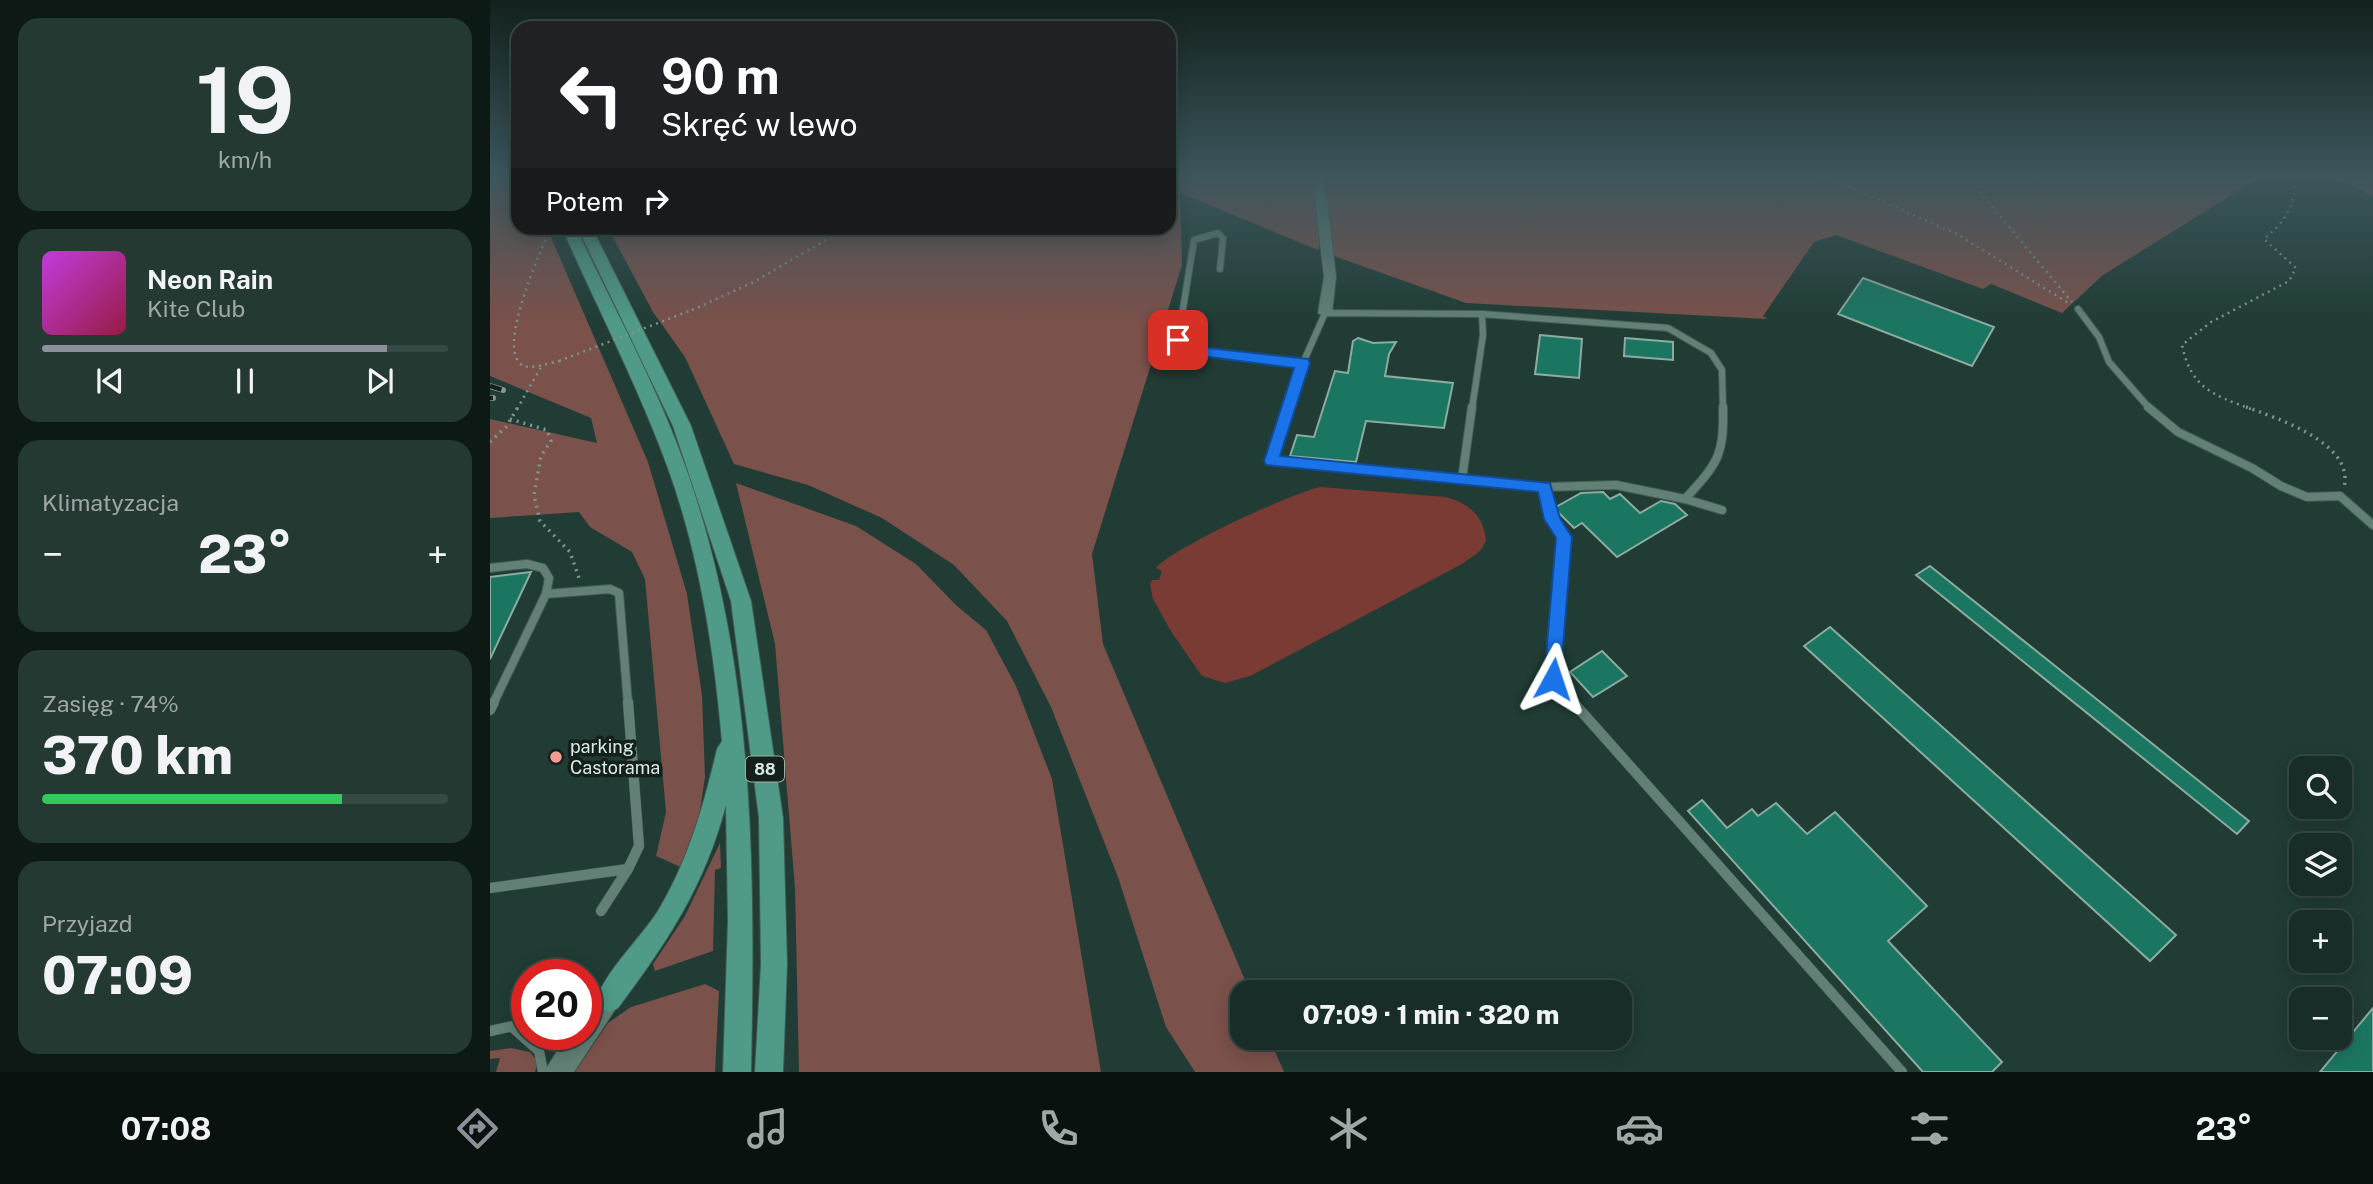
<!DOCTYPE html>
<html lang="pl">
<head>
<meta charset="utf-8">
<style>
	:root { --surface:#182d27; --page:#253933; --text:#f1f3f6; --muted:#9fa8a7; --line:#364944; --accent:#8c9099 }
	body { margin:0; font-family:"Public Sans",sans-serif; background:var(--page); color:var(--text); height:100vh; display:flex; flex-direction:column; font-size:26px; white-space:nowrap }
	* { box-sizing:border-box; margin:0 }
	p { font-size:23px; color:var(--muted) }
	.icon { flex:none; width:38px; height:38px; fill:none; stroke:currentColor; stroke-width:2; stroke-linecap:round; stroke-linejoin:round }
	.map { position:relative; flex:1; overflow:hidden }
	.panel { display:flex; flex-direction:column; gap:18px; padding:18px; background:#0d1915; width:490px }
	.panel>* { flex:none }
	.guide { position:absolute; left:21px; top:21px; width:665px; height:214px; border-radius:21px; box-shadow:0 4px 18px #0003,0 0 0 2px var(--line); background:#202124; color:#fff; overflow:hidden }
	.fabs { position:absolute; left:1799px; top:756px; display:grid; gap:14px }
	.fabs a { display:grid; place-items:center; width:63px; height:63px; border-radius:14px; background:var(--surface); box-shadow:0 4px 18px #0003,0 0 0 2px var(--line); font-size:35px }
	.speed { position:absolute; left:21px; top:959px; display:flex; gap:14px; font-size:35px; font-weight:700; text-align:center }
	.speed>* { display:grid; place-content:center; width:91px; height:91px; border-radius:50%; background:var(--surface); box-shadow:0 4px 18px #0003,0 0 0 2px var(--line); line-height:1 }
	.speed .limit { border:10px solid #d22; background:#fff; color:#111 }
	.pin { position:absolute; display:grid; place-items:center; width:60px; height:60px; color:#fff; margin:-30px; border-radius:14px; box-shadow:0 4px 10px #0006 }
	.me { position:absolute; width:77px; margin:-38px; rotate:5deg; stroke-linejoin:round; filter:drop-shadow(0 0 5px #0008) }
	.turn { display:flex; align-items:center; gap:24px; height:147px; padding:0 35px; font-size:32px }
	.turn .icon { width:91px; height:91px; stroke-width:2.5 }
	.turn b { display:block; font-size:49px; line-height:60px }
	.then { display:flex; align-items:center; height:66px; padding:0 35px; background:#0003; gap:14px; font-size:26px }
	.big { font-size:52px; font-weight:800; line-height:1.1 }
	.panel .card { flex:1; display:flex; flex-direction:column; justify-content:center; gap:10px; min-width:0; padding:0 24px; border-radius:21px; background:var(--page) }
	.panel .dial { align-items:center; gap:0 }
	.dial b { font-size:91px; line-height:1 }
	.song { display:flex; align-items:center; gap:21px }
	.cover { width:84px; height:84px; border-radius:10px; background:linear-gradient(135deg,hsl(290 70% 55%),hsl(340 70% 35%)) }
	.played { height:7px; border-radius:4px; background:linear-gradient(90deg,var(--accent) 85%,var(--line) 85%) }
	.keys { display:flex; justify-content:space-around; direction:ltr }
	.heat { display:flex; justify-content:space-between; align-items:center; font-size:38px; direction:ltr }
	.charge { height:10px; border-radius:5px; background:linear-gradient(90deg,#34c759 74%,var(--line) 0) }
	.trip { position:absolute; left:740px; top:980px; width:402px; height:70px; border-radius:21px; background:var(--surface); box-shadow:0 4px 18px #0003,0 0 0 2px var(--line); font-weight:800; line-height:70px; text-align:center }
	.dock { display:flex; height:112px; justify-content:space-around; align-items:center; background:#0a1210; color:var(--muted) }
	.dock .icon { width:49px; height:49px }
	.dock .active { color:var(--accent) }
	.dock b { font-size:32px; color:var(--text) }
	main { display:flex; flex:1; min-height:0 }
	.map>svg:first-child { display:block }
	.green { fill:#7a514b }
	.water { fill:#7a3b34 }
	.building { fill:#1b7661; stroke:#8caba1; stroke-width:2 }
	.lines { fill:none; stroke-linecap:round; stroke-linejoin:round }
	.service-far2-casing { stroke:#415a54; stroke-width:8 }
	.service-far1-casing { stroke:#415a54; stroke-width:10 }
	.service-casing { stroke:#415a54; stroke-width:11 }
	.minor-casing { stroke:#415a54; stroke-width:2 }
	.tertiary-casing { stroke:#415a54; stroke-width:2 }
	.primary-casing { stroke:#415a54; stroke-width:2 }
	.path-far1 { stroke:#7f958e; stroke-width:2.5; stroke-dasharray:2 4.5; stroke-linecap:butt }
	.path { stroke:#7f958e; stroke-width:3.5; stroke-dasharray:2 5; stroke-linecap:butt }
	.service-far2 { stroke:#628076; stroke-width:6 }
	.service-far1 { stroke:#628076; stroke-width:8 }
	.service { stroke:#628076; stroke-width:10 }
	.minor { fill:#628076; fill-rule:evenodd }
	.tertiary { fill:#628076; fill-rule:evenodd }
	.primary { fill:#509b87; fill-rule:evenodd }
	.rail-casing { stroke:#839992; stroke-width:6 }
	.rail { stroke:#14201c; stroke-width:4.5; stroke-dasharray:12; stroke-linecap:butt }
	.path-bridge { stroke:#7f958e; stroke-width:2.5; stroke-dasharray:2 4.5; stroke-linecap:butt }
	.route { fill:#1a73e8; stroke:#114b97; stroke-width:2 }
	.poi-dot { fill:#f59c90; stroke:#14201c; stroke-width:2.5 }
	.labels { text-anchor:middle; stroke-width:7; stroke-linejoin:round; paint-order:stroke }
	.shield { fill:#14201c; stroke:#9eada8; stroke-width:2 }
	.shield-label { font-size:16px; font-weight:bold; fill:#d9e9e4 }
	.poi-label { font-size:18px; fill:#d9e9e4; stroke:#14201c; text-anchor:start }
</style>
</head>
<body>
<main>
<section class="panel">
<div class="card dial"><b>19</b><p>km/h</p></div>
<div class="card">
<div class="song"><i class="cover"></i><div><b>Neon Rain</b><p>Kite Club</p></div></div>
<div class="played"></div>
<div class="keys"><svg class="icon" aria-label="previous" viewBox="0 0 24 24"><path d="M18 5L8 12l10 7zM5 5v14"/></svg><svg class="icon" aria-label="pause" viewBox="0 0 24 24"><path d="M8 5v14M16 5v14"/></svg><svg class="icon" aria-label="next" viewBox="0 0 24 24"><path d="M6 5l10 7-10 7zM19 5v14"/></svg></div>
</div>
<div class="card"><p>Klimatyzacja</p>
<div class="heat"><a>−</a><b class="big">23°</b><a>+</a></div>
</div>
<div class="card"><p>Zasięg · 74%</p><b class="big">370 km</b><div class="charge"></div></div>
<div class="card"><p>Przyjazd</p><b class="big">07:09</b></div>
</section>
<div class="map">
<svg width="1883" height="1072" viewBox="0 0 1883 1072">
	<rect width="100%" height="100%" fill="#203c34"/>
	<path class="green" d="M0 173H28V228H57L158 462 197 594 212 695 215 777 207 830 193 868 166 856 176 812 155 579 142 552 100 527 89 512 0 518V419L107 443 101 418 0 376Z
		M679 173H823L830 244 828 250 690 193 692 265 602 554 613 644 760 992H752V1038H779L794 1072H705L676 1027 628 877 561 707 517 621 464 565 392 518 318 485 244 464 195 357 163 312 118 228H679Z
		M833 173H1777L1613 275 1572 313 1501 284 1493 289 1346 235 1324 242 1273 316 1277 319 976 303 841 255Z
		M1828 173H1883V196L1833 173Z
		M246 483 366 526 426 564 467 606 496 630 526 686 562 779 611 1072H309L305 888 285 644Z
		M230 843 231 868 225 870 223 951 165 971 163 964 195 916Z
		M215 984 229 991 225 1072H85L118 1023 141 1007Z
		M21 1048 40 1052 48 1062 45 1072H6L10 1058 0 1059V1051Z"/>
	<path class="water" d="M830 487 956 497C980 504 994 516 996 541L990 551 972 564 760 676 735 683 712 676 682 633 663 599 660 584 662 580H669L672 571 666 568C684 547 800 494 830 487Z"/>
	<path class="building" d="M1373 278 1504 327 1482 366 1348 314Z
		M1050 335 1092 339 1089 378 1045 374Z
		M868 338 883 343 906 342 899 354 895 376 963 383 954 428 876 421 866 462 800 456 807 435 824 437 845 371 858 373 863 341Z
		M1135 338 1183 342V360L1134 356Z
		M1113 492 1120 499 1130 494 1150 513 1171 501 1185 504 1197 515 1127 557 1092 523 1084 528 1067 511 1066 507 1091 493Z
		M1440 566 1759 821 1747 834 1426 575Z
		M41 572 0 659V577Z
		M1340 627 1686 935 1660 961 1314 646Z
		M1112 651 1137 676 1103 697 1080 672Z
		M1212 800 1237 828 1262 809 1268 816 1286 803 1317 834 1345 812 1437 906 1398 941 1512 1062 1502 1072H1433L1198 811Z
		M1883 1008V1072H1830Z"/>
	<g class="lines">
		<g class="service-far2-casing">
			<path id="service-far2" d="M730 269 733 238 728 233 704 240 688 340 696 350 813 363
				M1588 309 1609 337 1619 362 1660 409
				M798 409 813 363 835 313 992 314 1178 328 1221 353 1232 370 1233 409
				M982 409 993 335 992 314"/>
		</g>
		<g class="service-far1-casing">
			<path id="service-far1" d="M799 407 781 461 1055 487 1126 485 1195 499
				M1658 407 1688 432 1762 468 1791 486 1817 497 1850 496 1883 525
				M972 479 982 407
				M1055 487 1062 519 1075 537 1063 679 1085 704
				M1195 499 1232 510
				M1195 499C1228 463 1234 456 1233 407
				M0 568 37 564 53 568 59 578 56 594
				M3 704 56 594 120 589 129 593 138 704"/>
		</g>
		<g class="service-casing">
			<path id="service" d="M1083 702 1412 1072
				M0 710 4 702
				M0 888 138 869 149 846 138 702
				M111 911 138 869
				M22 1027 49 1051 53 1072
				M0 1031 37 1023"/>
		</g>
		<g class="minor-casing">
			<path id="minor" d="M822 173H834L846 277 842 313 835 317 828 313 834 277Z"/>
		</g>
		<g class="tertiary-casing">
			<path id="tertiary" d="M119 986 128 990 132 999 84 1072H54L78 1034H96C96 1014 97 995 119 986Z"/>
		</g>
		<g class="primary-casing">
			<path id="primary" d="M72 228H86C124 309 169 389 198 474 265 667 265 871 261 1072H233L238 921 236 805C214 887 178 941 128 1008L119 1012 110 1008 106 999C119 967 149 940 168 911 198 861 214 805 227 749L232 741C224 650 210 558 179 471 149 388 108 309 72 228Z
				M88 228H102L201 426 261 601 293 818 297 964 293 1072H265L271 964 269 818 241 601 183 426Z"/>
		</g>
		<path class="path-far1" d="M1328 173 1467 234 1580 304
			M1492 173 1488 190 1582 302
			M60 228C51 252 6 348 32 365 41 370 59 363 69 361
			M202 310 264 282 356 228
			M27 409 51 367
			M1761 409C1723 395 1701 388 1692 345L1721 322 1799 281 1806 268 1774 239C1797 220 1807 203 1805 173"/>
		<path class="path" d="M1756 407C1786 418 1865 443 1854 487
			M20 419 57 430 61 441 51 456 44 495 50 521 80 552 90 581
			M0 442 16 427 28 407"/>
		<use href="#service-far2" class="service-far2"/>
		<use href="#service-far1" class="service-far1"/>
		<use href="#service" class="service"/>
		<use href="#minor" class="minor"/>
		<use href="#tertiary" class="tertiary"/>
		<use href="#primary" class="primary"/>
		<g class="rail-casing">
			<path id="rail" d="M0 386 13 390
				M0 398H3"/>
		</g>
		<use href="#rail" class="rail"/>
		<path class="path-bridge" d="M69 361 202 310"/>
	</g>
	<linearGradient id="sky" x2="0" y2="1"><stop stop-color="#12211d"/><stop offset="0.54" stop-color="#3c565c"/><stop offset="1" stop-color="#3c565c" stop-opacity="0"/></linearGradient>
	<rect width="1883" height="323" fill="url(#sky)"/>
	<path class="route" d="M688 336 700 346 818 359 820 363 790 456 1060 483 1070 518 1082 537 1070 684H1057L1054 679 1066 538 1054 519 1048 492 776 465 774 461 804 368 696 354 681 340Z"/>
	<circle class="poi-dot" cx="66" cy="757" r="7"/>
	<g class="labels">
		<rect class="shield" x="256" y="756.5" width="38" height="25" rx="5"/>
		<g class="shield-label">
			<text x="275" y="775">88</text>
		</g>
		<g class="poi-label">
			<text x="80" y="753">parking<tspan x="80" dy="21">Castorama</tspan></text>
		</g>
	</g>
</svg>
<div class="fabs">
<a><svg class="icon" aria-label="search" viewBox="0 0 24 24"><circle cx="10" cy="10" r="6"/><path d="M15 15l6 6"/></svg></a>
<a><svg class="icon" aria-label="layers" viewBox="0 0 24 24"><path d="M12 4l9 5-9 5-9-5zM3 14l9 5 9-5"/></svg></a>
<a>+</a>
<a>−</a>
</div>
<div class="speed"><div class="limit">20</div></div>
<div class="pin" style="left:688px;top:340px;background:#d93025"><svg class="icon" aria-label="arrive" viewBox="0 0 24 24"><path d="M6 21V4h12l-3 4 3 4H6"/></svg></div>
<svg class="me" style="left:1063px;top:679px" viewBox="-20 -20 40 40"><path d="M0-17L14 15 0 8-14 15z" fill="#1a73e8" stroke="#fff" stroke-width="4"/></svg>
<div class="trip">07:09 · 1 min · 320 m</div>
<div class="guide">
<div class="turn"><svg class="icon" aria-label="left" viewBox="0 0 24 24"><path d="M17 20v-9H6M10 6l-5 5 5 5"/></svg><div><b>90 m</b>Skręć w lewo</div></div>
<div class="then">Potem<svg class="icon" aria-label="right" viewBox="0 0 24 24"><path d="M7 20v-9h11M14 6l5 5-5 5"/></svg></div>
</div>
</div>
</main>
<nav class="dock">
<b>07:08</b>
<svg class="icon active" aria-label="directions" viewBox="0 0 24 24"><path d="M12 3l9 9-9 9-9-9zM9 14v-3h6M13 9l2 2-2 2"/></svg>
<svg class="icon" aria-label="music" viewBox="0 0 24 24"><path d="M9 18V5l10-2v13"/><circle cx="6" cy="18" r="3"/><circle cx="16" cy="16" r="3"/></svg>
<svg class="icon" aria-label="phone" viewBox="0 0 24 24"><path d="M5 4h4l2 5-3 2q2 4 5 5l2-3 5 2v4C11 20 4 13 5 4z"/></svg>
<svg class="icon" aria-label="climate" viewBox="0 0 24 24"><path d="M12 3v18M4 7l16 10M4 17L20 7"/></svg>
<svg class="icon" aria-label="car" viewBox="0 0 24 24"><path d="M5 17H2v-5l4-1 3-4h7l3 4 3 1v5h-3M9 17h6M6 11h13"/><circle cx="7" cy="17" r="2"/><circle cx="17" cy="17" r="2"/></svg>
<svg class="icon" aria-label="filters" viewBox="0 0 24 24"><path d="M4 7h16M4 17h16"/><circle cx="9" cy="7" r="2"/><circle cx="15" cy="17" r="2"/></svg>
<b>23°</b>
</nav>
</body>
</html>
